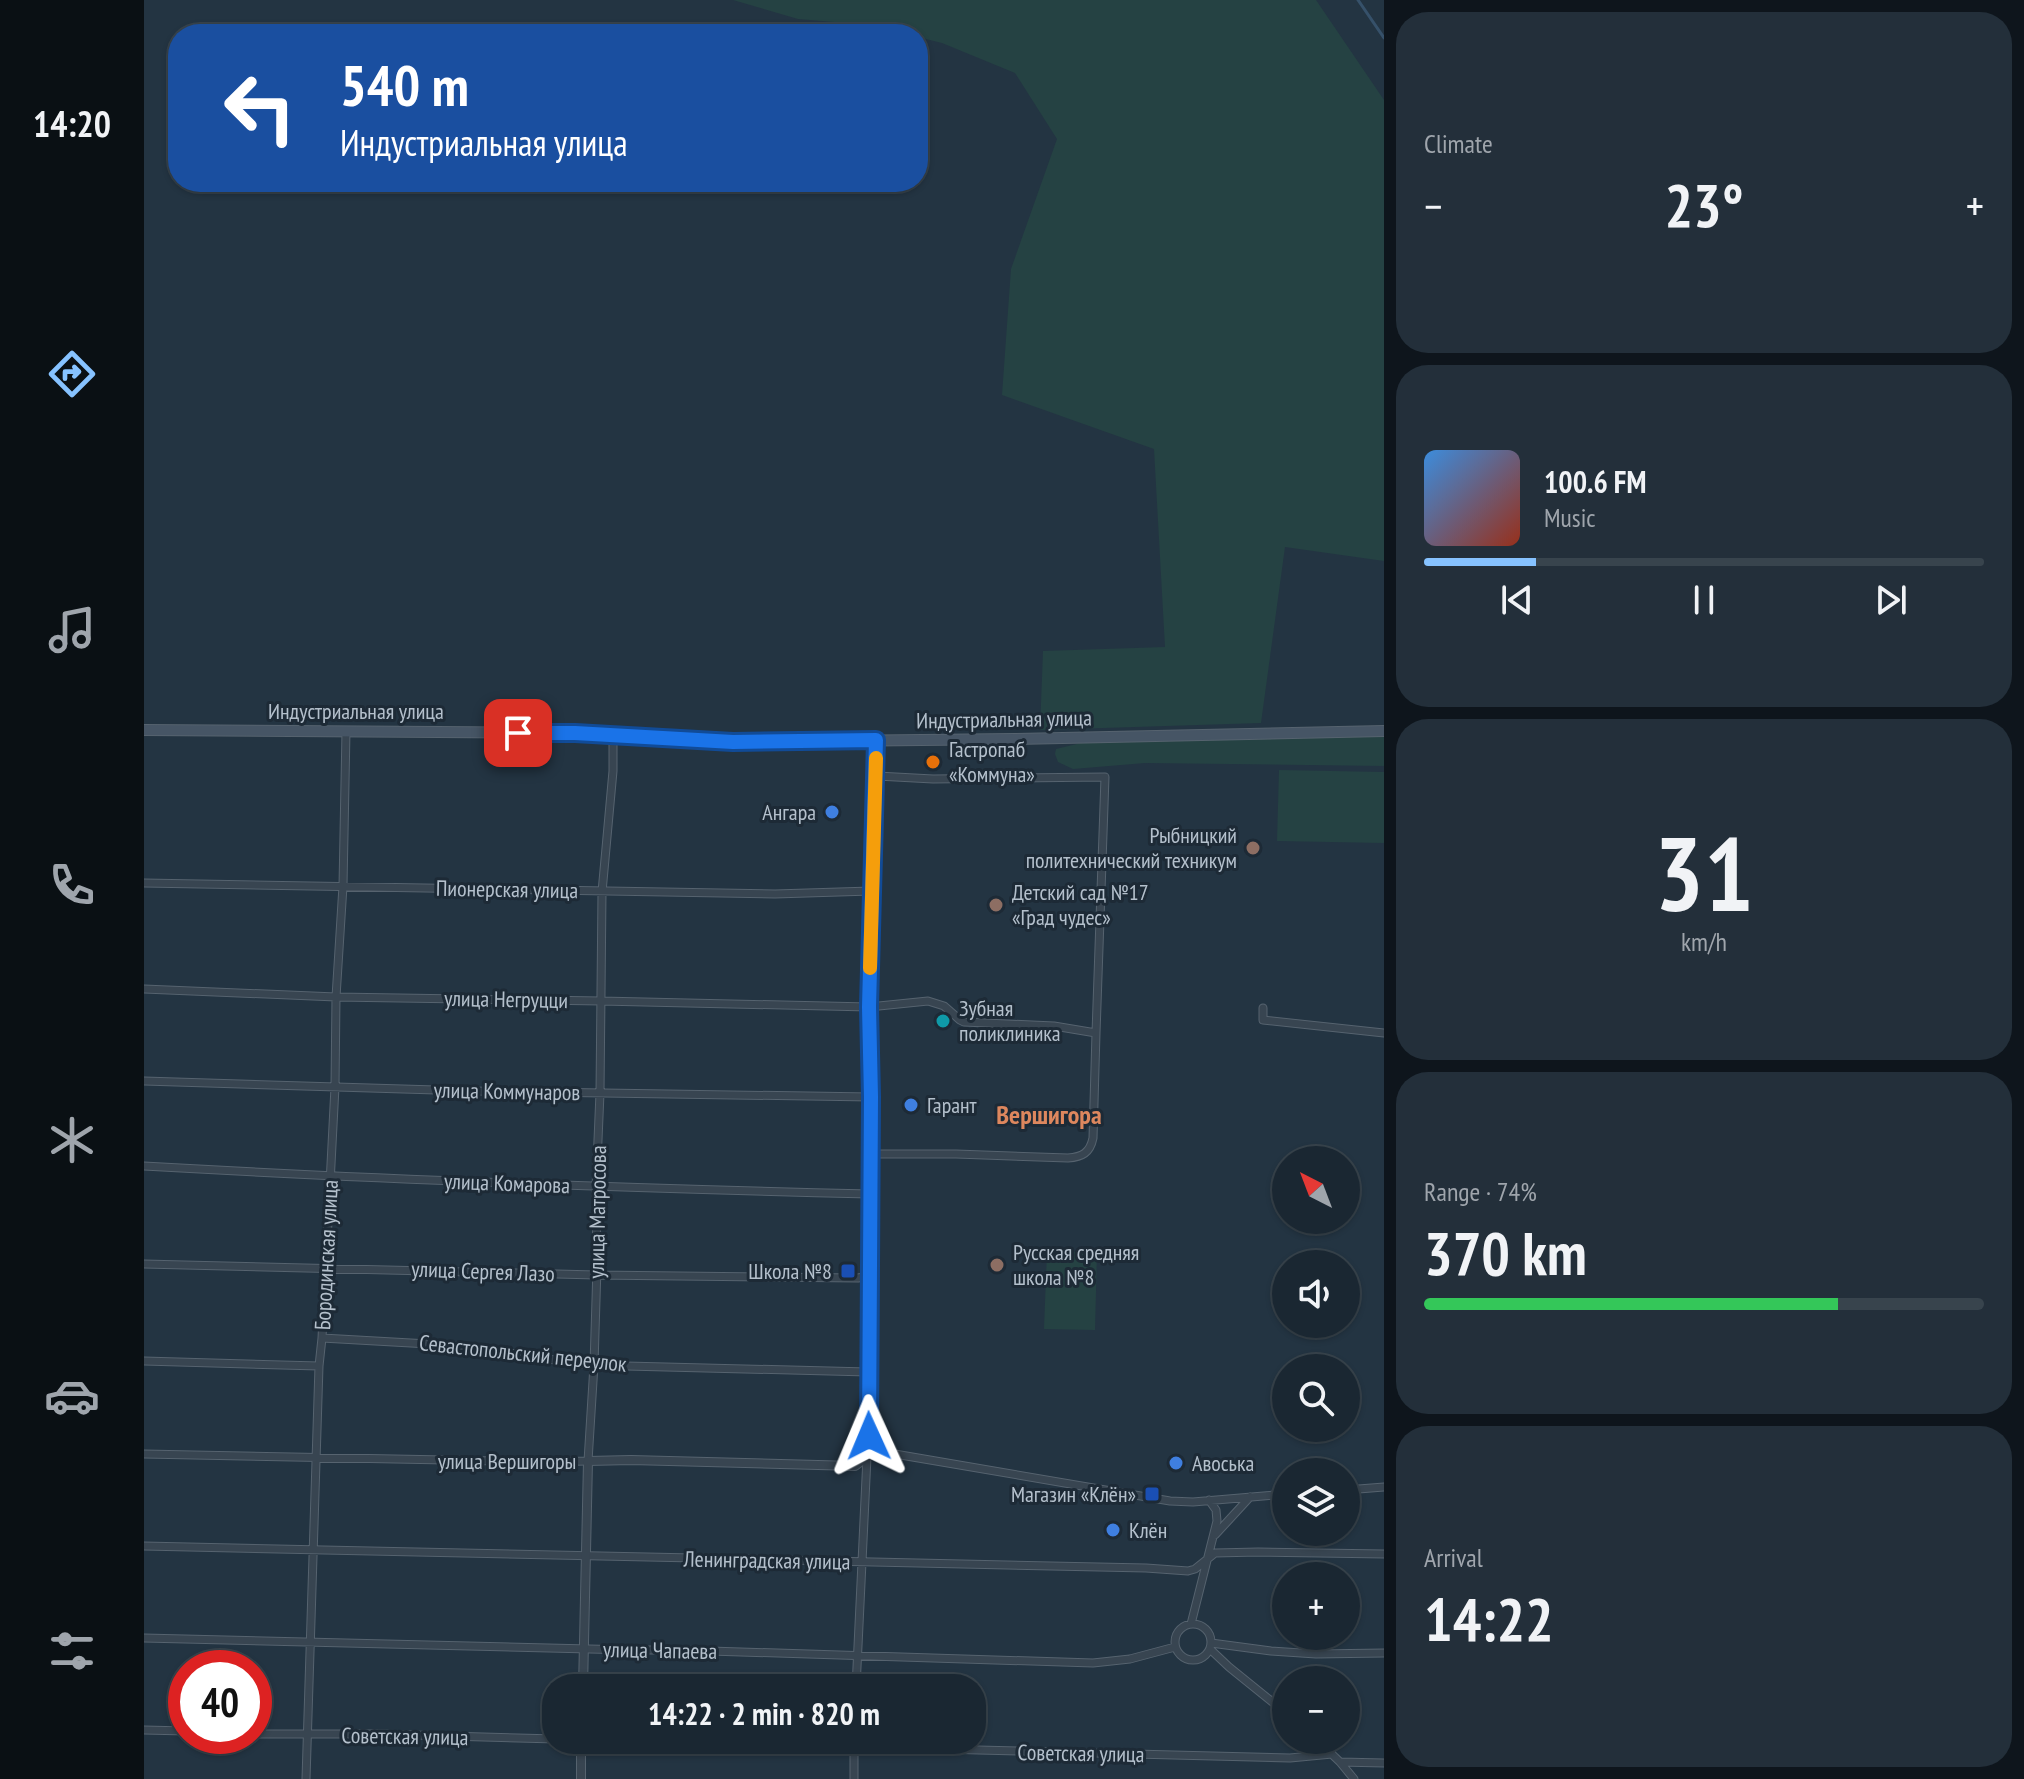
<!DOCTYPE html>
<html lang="en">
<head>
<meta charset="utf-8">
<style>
	:root { --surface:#1a2732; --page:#232f3a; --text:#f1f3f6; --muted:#9fa5ac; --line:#38444d; --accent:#86c2ff }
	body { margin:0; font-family:"PT Sans Narrow",sans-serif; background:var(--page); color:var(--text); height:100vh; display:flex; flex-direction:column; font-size:30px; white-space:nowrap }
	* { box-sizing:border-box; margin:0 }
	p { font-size:26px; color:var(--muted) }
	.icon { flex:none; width:44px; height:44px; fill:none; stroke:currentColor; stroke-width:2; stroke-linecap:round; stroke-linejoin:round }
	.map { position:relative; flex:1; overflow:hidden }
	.details { display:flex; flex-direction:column; gap:12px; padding:12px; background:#0e151c; width:640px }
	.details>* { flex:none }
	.hud { position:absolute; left:24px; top:24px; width:760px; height:168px; border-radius:32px; box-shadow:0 2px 6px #0004,0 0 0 2px var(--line); background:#1a4fa0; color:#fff; overflow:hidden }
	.needle { width:52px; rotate:318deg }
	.fabs { position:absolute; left:1128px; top:1146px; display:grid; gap:16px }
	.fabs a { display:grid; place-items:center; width:88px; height:88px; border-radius:50%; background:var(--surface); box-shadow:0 2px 6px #0004,0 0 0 2px var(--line); font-size:40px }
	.speed { position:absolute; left:24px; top:1650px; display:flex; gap:16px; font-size:40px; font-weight:700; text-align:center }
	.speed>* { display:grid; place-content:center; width:104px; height:104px; border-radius:50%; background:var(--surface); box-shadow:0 2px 6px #0004,0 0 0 2px var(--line); line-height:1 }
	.speed .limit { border:12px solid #d22; background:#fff; color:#111 }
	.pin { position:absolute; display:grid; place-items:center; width:68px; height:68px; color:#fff; margin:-34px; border-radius:16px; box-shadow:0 4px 12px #0006 }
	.me { position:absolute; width:88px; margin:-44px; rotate:359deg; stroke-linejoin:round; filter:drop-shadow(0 0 6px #0008) }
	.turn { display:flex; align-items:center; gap:28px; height:168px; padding:0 40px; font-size:36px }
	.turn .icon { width:104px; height:104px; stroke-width:2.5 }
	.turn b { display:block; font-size:56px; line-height:68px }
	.big { font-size:60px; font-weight:600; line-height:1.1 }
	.details .card { flex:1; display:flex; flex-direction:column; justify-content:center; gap:12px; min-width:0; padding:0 28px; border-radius:32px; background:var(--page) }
	.details .dial { align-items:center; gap:0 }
	.dial b { font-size:104px; line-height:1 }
	.song { display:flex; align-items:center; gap:24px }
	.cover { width:96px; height:96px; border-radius:12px; background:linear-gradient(135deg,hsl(210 70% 55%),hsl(10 70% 35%)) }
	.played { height:8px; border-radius:4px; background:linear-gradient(90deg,var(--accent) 20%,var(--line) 20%) }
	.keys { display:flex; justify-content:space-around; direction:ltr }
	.heat { display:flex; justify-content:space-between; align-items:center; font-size:44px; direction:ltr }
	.charge { height:12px; border-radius:6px; background:linear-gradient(90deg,#34c759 74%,var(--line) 0) }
	.trip { position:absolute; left:398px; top:1674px; width:444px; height:80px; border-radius:32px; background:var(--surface); box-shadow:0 2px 6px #0004,0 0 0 2px var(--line); font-weight:600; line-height:80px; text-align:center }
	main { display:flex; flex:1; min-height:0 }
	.menu { display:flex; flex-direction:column; width:144px; justify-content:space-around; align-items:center; background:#0a1014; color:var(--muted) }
	.menu .icon { width:56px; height:56px }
	.menu .on { color:var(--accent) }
	.menu b { font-size:36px; color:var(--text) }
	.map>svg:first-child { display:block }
	.green { fill:#254243 }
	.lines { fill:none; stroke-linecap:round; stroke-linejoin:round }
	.stream { stroke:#36516a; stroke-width:3 }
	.minor-casing { stroke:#56636f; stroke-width:9 }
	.tertiary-casing { stroke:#56636f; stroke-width:10 }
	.secondary-casing { stroke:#56636f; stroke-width:12 }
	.minor { stroke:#384551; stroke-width:7 }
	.tertiary { stroke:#384551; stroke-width:8 }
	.secondary { stroke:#465565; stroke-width:10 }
	.route-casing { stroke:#114b97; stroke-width:20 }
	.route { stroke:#1a73e8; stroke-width:14 }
	.slow { stroke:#f59e0b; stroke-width:14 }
	.food-dot { fill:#e8710a; stroke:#1d2a36; stroke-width:3 }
	.shop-dot { fill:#3f7fe0; stroke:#1d2a36; stroke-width:3 }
	.education-dot { fill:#8d6e63; stroke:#1d2a36; stroke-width:3 }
	.culture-dot { fill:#0f9aa8; stroke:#1d2a36; stroke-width:3 }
	.transit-dot { fill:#1a4fb4; stroke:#1d2a36; stroke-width:3 }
	.labels { text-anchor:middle; stroke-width:6; stroke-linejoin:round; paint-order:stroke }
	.street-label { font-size:22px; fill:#b4c0cc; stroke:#1d2a36 }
	.poi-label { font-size:22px; fill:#b4c0cc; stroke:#1d2a36; text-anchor:start }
	.quarter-label { font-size:26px; font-weight:bold; fill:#dd875e; stroke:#1d2a36 }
</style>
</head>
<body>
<main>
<nav class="menu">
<b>14:20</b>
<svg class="icon on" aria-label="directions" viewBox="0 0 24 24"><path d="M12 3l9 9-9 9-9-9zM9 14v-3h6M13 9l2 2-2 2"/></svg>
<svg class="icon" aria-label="music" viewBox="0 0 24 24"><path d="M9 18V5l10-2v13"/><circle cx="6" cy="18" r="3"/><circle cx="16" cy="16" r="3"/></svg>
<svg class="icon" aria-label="phone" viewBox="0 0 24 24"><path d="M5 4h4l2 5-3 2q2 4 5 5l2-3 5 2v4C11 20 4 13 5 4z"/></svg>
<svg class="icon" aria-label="climate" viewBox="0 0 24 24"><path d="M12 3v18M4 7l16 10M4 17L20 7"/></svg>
<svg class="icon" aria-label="car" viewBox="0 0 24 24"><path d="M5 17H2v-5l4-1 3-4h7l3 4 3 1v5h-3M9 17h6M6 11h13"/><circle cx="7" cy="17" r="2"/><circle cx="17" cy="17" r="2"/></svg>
<svg class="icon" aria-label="filters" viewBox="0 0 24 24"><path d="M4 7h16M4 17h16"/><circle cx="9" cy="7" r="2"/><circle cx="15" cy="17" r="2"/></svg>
</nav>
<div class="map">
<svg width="1240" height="1779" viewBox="0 0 1240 1779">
	<rect width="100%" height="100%" fill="#233442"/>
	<path class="green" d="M589 0H1172L1240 100V561L1141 547 1117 723 896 730 899 651 1021 647 1010 449 858 395 867 269 913 139 871 73 798 43 774 37V34H761L725 25 654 19Z
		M1166 736H1240V766L1001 763 929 769 914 762 911 754 912 749 941 742 1036 741Z
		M1135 770 1240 772V843L1133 841Z
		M903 1251 953 1253 951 1330 900 1329Z"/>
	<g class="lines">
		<path class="stream" d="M1214 0 1240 38"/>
		<g class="minor-casing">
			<path id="minor" d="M733 776 789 779 961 777 952 1033
				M0 883 631 894 727 891
				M0 989 192 997 457 1001 725 1007 784 1001 800 1006 816 1020 820 1022 910 1026 952 1033 949 1138C946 1153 938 1157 924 1158L812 1154H726
				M1119 1008V1020L1240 1033
				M0 1081 325 1091 727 1097
				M0 1166C242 1180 484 1188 726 1194
				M0 1264 452 1275 714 1278 726 1276
				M178 1338 320 1346 443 1365 724 1372
				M0 1361 175 1366
				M725 1436 739 1452 1026 1501 1049 1502 1142 1494
				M0 1454 401 1462 444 1461 450 1365 453 1267 452 1187 456 1093 458 892 469 771V735
				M1202 1490 1240 1487
				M1071 1535 1106 1497
				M0 1546 1002 1568 1044 1571 1051 1569 1071 1553 1114 1552 1240 1554
				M1031 1642a18 18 0 1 1 36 0a18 18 0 1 1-36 0Z
				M1047 1624 1073 1521 1072 1510 1065 1500
				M0 1638 486 1650H535L949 1663 986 1659 1031 1647
				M1067 1643 1127 1651 1172 1654 1240 1653
				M1066 1649 1085 1667 1142 1713
				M712 1688 723 1457 739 1452
				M0 1730 42 1731
				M110 1734H233L412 1739
				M446 1740 1146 1758 1188 1754
				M1173 1740 1196 1762 1210 1779
				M1196 1762 1240 1763
				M162 1779 175 1366 178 1338 191 1087 192 997 199 886 202 731
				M710 1779V1740"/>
		</g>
		<g class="tertiary-casing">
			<path id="tertiary" d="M439 1688 444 1461 487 1460 711 1466 723 1457 725 1436 727 1097 725 1007 732 740
				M437 1779V1740"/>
		</g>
		<g class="secondary-casing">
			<path id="secondary" d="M0 730 431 733 589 742 869 739 1240 731"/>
		</g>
		<use href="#minor" class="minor"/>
		<use href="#tertiary" class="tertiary"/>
		<use href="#secondary" class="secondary"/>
	</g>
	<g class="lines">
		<g class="route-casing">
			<path id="route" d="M374 733H431L589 742 732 740 725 1007 727 1097 725 1436"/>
		</g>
		<use href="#route" class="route"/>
		<path class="slow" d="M726 968 732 758"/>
	</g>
	<circle class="food-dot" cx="789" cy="762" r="8"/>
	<g class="shop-dot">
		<circle cx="688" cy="812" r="8"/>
		<circle cx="767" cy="1105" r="8"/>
		<circle cx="1032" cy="1463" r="8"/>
		<circle cx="969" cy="1530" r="8"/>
	</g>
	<g class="education-dot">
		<circle cx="1109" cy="848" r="8"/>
		<circle cx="852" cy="905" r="8"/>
		<circle cx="853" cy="1265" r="8"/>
	</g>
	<circle class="culture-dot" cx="799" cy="1021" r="8"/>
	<g class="transit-dot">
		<rect x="696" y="1263" width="16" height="16" rx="4"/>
		<rect x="1000" y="1486" width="16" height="16" rx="4"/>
	</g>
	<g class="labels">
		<g class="street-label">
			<text x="212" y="719">Индустриальная улица</text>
			<text transform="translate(860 719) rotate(-1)" y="8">Индустриальная улица</text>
			<text transform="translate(363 889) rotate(1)" y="8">Пионерская улица</text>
			<text transform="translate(362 999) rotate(1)" y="8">улица Негруцци</text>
			<text transform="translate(363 1091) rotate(1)" y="8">улица Коммунаров</text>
			<text transform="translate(363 1183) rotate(2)" y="8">улица Комарова</text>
			<text transform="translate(453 1212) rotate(-89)" y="8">улица Матросова</text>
			<text transform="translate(182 1255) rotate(-87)" y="8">Бородинская улица</text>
			<text transform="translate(339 1271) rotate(2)" y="8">улица Сергея Лазо</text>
			<text transform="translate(379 1353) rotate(6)" y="8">Севастопольский переулок</text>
			<text x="363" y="1469">улица Вершигоры</text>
			<text transform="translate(623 1560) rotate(1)" y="8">Ленинградская улица</text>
			<text transform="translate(516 1650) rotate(1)" y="8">улица Чапаева</text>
			<text transform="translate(261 1736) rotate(1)" y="8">Советская улица</text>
			<text transform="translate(937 1753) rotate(1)" y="8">Советская улица</text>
		</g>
		<g class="poi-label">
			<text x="805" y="757">Гастропаб<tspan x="805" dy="25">«Коммуна»</tspan></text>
			<text x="672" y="820" text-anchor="end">Ангара</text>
			<text x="1093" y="843" text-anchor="end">Рыбницкий<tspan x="1093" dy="25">политехнический техникум</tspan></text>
			<text x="868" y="900">Детский сад №17<tspan x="868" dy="25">«Град чудес»</tspan></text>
			<text x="815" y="1016">Зубная<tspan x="815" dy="25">поликлиника</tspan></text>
			<text x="783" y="1113">Гарант</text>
			<text x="869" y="1260">Русская средняя<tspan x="869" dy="25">школа №8</tspan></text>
			<text x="688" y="1279" text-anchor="end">Школа №8</text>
			<text x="1048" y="1471">Авоська</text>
			<text x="992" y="1502" text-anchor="end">Магазин «Клён»</text>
			<text x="985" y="1538">Клён</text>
		</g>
		<g class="quarter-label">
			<text x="905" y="1124">Вершигора</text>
		</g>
	</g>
</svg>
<div class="fabs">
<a><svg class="needle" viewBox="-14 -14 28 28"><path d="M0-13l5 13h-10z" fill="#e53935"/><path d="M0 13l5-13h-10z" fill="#9fa5ac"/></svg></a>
<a><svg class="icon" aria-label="sound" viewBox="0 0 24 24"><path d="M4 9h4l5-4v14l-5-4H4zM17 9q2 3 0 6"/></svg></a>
<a><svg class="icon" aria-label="search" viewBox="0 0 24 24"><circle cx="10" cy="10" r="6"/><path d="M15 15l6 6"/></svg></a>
<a><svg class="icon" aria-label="layers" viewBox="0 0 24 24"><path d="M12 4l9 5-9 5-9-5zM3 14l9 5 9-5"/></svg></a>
<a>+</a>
<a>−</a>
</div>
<div class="speed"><div class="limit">40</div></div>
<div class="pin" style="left:374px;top:733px;background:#d93025"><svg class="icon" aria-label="arrive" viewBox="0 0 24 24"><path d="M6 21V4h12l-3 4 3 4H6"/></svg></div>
<svg class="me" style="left:725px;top:1436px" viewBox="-20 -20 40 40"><path d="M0-17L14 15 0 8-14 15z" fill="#1a73e8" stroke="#fff" stroke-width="4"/></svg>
<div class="trip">14:22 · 2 min · 820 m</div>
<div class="hud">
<div class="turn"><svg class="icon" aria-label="left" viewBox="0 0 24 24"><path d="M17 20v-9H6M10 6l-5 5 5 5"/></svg><div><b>540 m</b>Индустриальная улица</div></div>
</div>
</div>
<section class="details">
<div class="card"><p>Climate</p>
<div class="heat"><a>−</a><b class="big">23°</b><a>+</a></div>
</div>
<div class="card">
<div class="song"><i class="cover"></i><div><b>100.6 FM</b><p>Music</p></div></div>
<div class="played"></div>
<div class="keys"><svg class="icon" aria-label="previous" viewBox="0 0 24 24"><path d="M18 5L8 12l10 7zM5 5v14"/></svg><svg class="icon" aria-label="pause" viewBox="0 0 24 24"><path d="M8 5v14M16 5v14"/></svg><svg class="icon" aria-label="next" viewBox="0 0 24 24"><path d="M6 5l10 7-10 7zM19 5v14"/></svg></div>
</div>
<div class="card dial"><b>31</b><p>km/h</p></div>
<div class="card"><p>Range · 74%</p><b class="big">370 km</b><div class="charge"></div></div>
<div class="card"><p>Arrival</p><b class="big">14:22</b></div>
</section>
</main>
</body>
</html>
